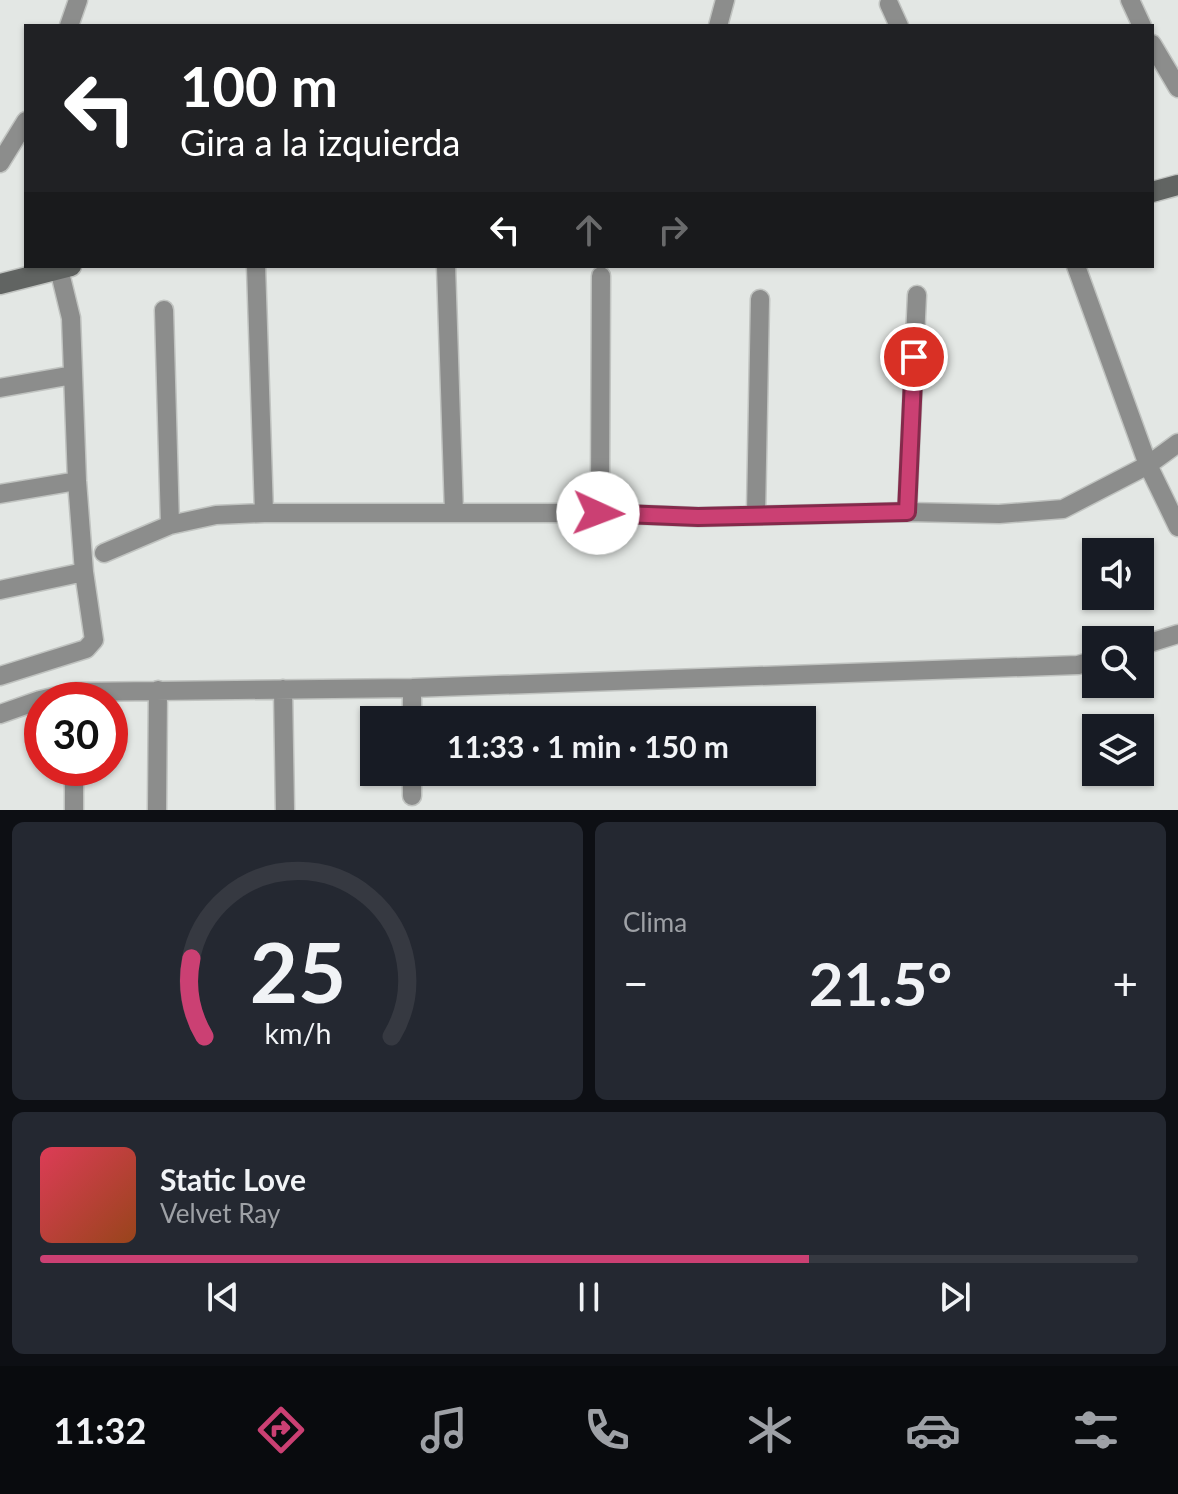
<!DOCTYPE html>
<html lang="es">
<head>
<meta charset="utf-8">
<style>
	:root { --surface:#171b24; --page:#242831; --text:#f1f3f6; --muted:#9ea1a6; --line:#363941; --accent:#cb4073 }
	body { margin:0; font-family:Lato,sans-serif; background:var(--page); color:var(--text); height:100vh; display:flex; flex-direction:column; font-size:30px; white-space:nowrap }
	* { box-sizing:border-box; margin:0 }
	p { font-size:26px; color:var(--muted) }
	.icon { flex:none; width:44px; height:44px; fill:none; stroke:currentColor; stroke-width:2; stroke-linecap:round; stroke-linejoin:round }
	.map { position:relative; height:810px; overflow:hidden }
	.drawer { display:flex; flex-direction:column; gap:12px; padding:12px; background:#0d0f14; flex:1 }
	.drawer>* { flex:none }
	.guide { position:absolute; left:24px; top:24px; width:1130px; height:244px; border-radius:0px; box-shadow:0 2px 6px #0004; background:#202124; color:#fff; overflow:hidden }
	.controls { position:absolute; left:1082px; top:538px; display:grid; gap:16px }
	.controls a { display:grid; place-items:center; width:72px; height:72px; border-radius:0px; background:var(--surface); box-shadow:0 2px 6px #0004; font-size:40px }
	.speed { position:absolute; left:24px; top:682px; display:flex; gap:16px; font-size:40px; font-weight:700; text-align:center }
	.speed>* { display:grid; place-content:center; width:104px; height:104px; border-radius:50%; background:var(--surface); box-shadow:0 2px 6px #0004; line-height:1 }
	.speed .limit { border:12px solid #d22; background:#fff; color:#111 }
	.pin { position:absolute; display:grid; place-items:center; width:68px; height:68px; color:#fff; margin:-34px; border:4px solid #fff; border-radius:50%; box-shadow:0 2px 8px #0007 }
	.me { position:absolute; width:88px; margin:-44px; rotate:92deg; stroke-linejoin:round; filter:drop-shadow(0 0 6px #0008) }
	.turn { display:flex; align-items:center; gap:28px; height:168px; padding:0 24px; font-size:36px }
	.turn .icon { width:104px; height:104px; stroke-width:2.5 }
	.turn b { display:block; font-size:56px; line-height:68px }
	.lanes { display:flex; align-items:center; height:76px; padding:0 24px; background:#0003; justify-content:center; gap:40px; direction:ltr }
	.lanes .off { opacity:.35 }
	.big { font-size:60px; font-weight:700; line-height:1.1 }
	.drawer .tile { flex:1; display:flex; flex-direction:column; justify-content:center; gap:12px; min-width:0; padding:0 28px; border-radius:12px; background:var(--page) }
	.drawer .dial { align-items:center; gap:0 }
	.dial svg { height:208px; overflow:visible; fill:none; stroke:var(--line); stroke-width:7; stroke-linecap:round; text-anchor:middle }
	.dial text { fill:var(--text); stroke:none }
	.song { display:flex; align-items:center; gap:24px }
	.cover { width:96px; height:96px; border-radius:12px; background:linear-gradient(135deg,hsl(350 70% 55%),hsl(20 70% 35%)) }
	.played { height:8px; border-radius:4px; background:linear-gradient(90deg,var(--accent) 70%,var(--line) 70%) }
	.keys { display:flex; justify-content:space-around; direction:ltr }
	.heat { display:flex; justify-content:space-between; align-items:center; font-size:44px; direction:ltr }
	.drawer .tiles { flex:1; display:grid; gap:12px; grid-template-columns:1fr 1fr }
	.tile:last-child { grid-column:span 2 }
	.trip { position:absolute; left:360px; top:706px; width:456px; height:80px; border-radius:0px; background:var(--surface); box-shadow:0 2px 6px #0004; font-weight:700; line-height:80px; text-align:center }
	.tab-bar { display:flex; height:128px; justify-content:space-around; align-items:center; background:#090b0e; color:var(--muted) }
	.tab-bar .icon { width:56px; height:56px }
	.tab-bar .selected { color:var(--accent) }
	.tab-bar b { font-size:36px; color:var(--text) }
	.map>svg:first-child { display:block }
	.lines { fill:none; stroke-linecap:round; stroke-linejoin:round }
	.street-casing { stroke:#c0c3c0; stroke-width:21 }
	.secondary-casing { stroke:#c0c3c0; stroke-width:23 }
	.street { stroke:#8c8d8c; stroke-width:18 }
	.secondary { stroke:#616462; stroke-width:20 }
	.route-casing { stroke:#842a4b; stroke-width:20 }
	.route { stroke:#cb4073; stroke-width:14 }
</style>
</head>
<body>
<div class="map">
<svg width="1178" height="810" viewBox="0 0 1178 810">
	<rect width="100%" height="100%" fill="#e3e7e4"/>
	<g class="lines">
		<g class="street-casing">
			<path id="street" d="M1130 0 1142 26
				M889 4 899 26
				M69 26 78 0
				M718 26 725 0
				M1152 44 1178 88
				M0 163 26 121
				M256 266 264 513
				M446 266 454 513
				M1076 266 1148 465 1178 527
				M164 310 170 525
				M0 388 73 375
				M0 494 77 481
				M907 512 917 295
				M598 513 600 489 601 276
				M756 514 760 299
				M104 553 170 525 216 515 264 513H598L698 517 907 512 999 514 1063 509 1148 465 1178 443
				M0 590 84 572
				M1140 646 1178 634
				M0 676 86 649 94 640 84 572 77 481 71 318 59 269
				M283 689 285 810
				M74 700 75 692 412 688 1078 665 1096 660
				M0 714 40 700 75 692
				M412 720V688
				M412 796V772
				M74 810V768
				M157 810 158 690"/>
		</g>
		<g class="secondary-casing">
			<path id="secondary" d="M1152 192 1178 185
				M0 284 71 266"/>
		</g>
		<use href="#street" class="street"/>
		<use href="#secondary" class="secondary"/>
	</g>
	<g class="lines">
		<g class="route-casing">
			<path id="route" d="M598 513 698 517 907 512 914 357"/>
		</g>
		<use href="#route" class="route"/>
	</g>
</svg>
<div class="controls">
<a><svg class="icon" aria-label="sound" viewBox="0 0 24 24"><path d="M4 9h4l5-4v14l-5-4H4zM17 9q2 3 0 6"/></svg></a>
<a><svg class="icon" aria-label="search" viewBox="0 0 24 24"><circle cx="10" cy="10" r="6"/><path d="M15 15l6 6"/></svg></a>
<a><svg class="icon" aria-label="layers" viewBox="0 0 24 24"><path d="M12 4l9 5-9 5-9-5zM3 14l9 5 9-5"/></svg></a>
</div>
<div class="speed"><div class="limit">30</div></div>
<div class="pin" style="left:914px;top:357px;background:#d93025"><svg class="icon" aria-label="arrive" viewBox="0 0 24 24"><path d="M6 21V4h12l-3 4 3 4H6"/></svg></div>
<svg class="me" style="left:598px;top:513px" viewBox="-20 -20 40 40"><circle r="19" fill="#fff"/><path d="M0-13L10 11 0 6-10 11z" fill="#cb4073"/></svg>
<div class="trip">11:33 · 1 min · 150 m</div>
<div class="guide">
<div class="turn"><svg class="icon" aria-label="left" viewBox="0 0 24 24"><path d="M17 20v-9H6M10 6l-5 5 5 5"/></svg><div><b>100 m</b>Gira a la izquierda</div></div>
<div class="lanes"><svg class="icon" aria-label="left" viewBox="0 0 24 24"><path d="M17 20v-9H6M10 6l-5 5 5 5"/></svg><svg class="icon off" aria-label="ahead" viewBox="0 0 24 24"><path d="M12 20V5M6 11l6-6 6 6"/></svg><svg class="icon off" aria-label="right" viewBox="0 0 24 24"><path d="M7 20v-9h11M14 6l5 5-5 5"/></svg></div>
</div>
</div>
<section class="drawer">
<div class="tiles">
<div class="tile dial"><svg viewBox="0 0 100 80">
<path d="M14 69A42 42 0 1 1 86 69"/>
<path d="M14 69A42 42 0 0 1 9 39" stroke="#cb4073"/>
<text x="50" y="56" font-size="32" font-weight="700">25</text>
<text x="50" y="72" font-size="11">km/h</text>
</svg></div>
<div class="tile"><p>Clima</p>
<div class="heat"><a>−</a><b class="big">21.5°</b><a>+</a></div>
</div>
<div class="tile">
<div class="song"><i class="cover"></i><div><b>Static Love</b><p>Velvet Ray</p></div></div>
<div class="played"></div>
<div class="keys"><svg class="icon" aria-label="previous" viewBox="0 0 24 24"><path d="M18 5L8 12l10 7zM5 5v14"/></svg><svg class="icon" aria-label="pause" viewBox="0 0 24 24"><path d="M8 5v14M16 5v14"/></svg><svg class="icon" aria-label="next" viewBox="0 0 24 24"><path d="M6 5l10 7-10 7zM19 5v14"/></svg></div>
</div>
</div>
</section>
<nav class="tab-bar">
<b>11:32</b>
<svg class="icon selected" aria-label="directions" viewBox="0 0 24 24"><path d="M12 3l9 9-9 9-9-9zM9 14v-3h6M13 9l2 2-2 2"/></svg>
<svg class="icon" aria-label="music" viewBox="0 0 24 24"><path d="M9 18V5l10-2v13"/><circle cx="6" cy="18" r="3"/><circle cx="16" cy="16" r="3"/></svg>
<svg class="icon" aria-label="phone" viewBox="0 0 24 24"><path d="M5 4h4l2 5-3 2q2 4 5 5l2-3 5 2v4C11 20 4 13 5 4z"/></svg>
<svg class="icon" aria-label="climate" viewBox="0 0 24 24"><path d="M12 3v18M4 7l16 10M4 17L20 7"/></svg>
<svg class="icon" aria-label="car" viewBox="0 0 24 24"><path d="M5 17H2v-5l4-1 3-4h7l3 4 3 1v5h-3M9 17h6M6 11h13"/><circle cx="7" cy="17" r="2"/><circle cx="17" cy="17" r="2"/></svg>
<svg class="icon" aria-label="filters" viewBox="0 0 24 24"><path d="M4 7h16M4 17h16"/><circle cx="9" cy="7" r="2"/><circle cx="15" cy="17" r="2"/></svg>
</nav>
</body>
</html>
